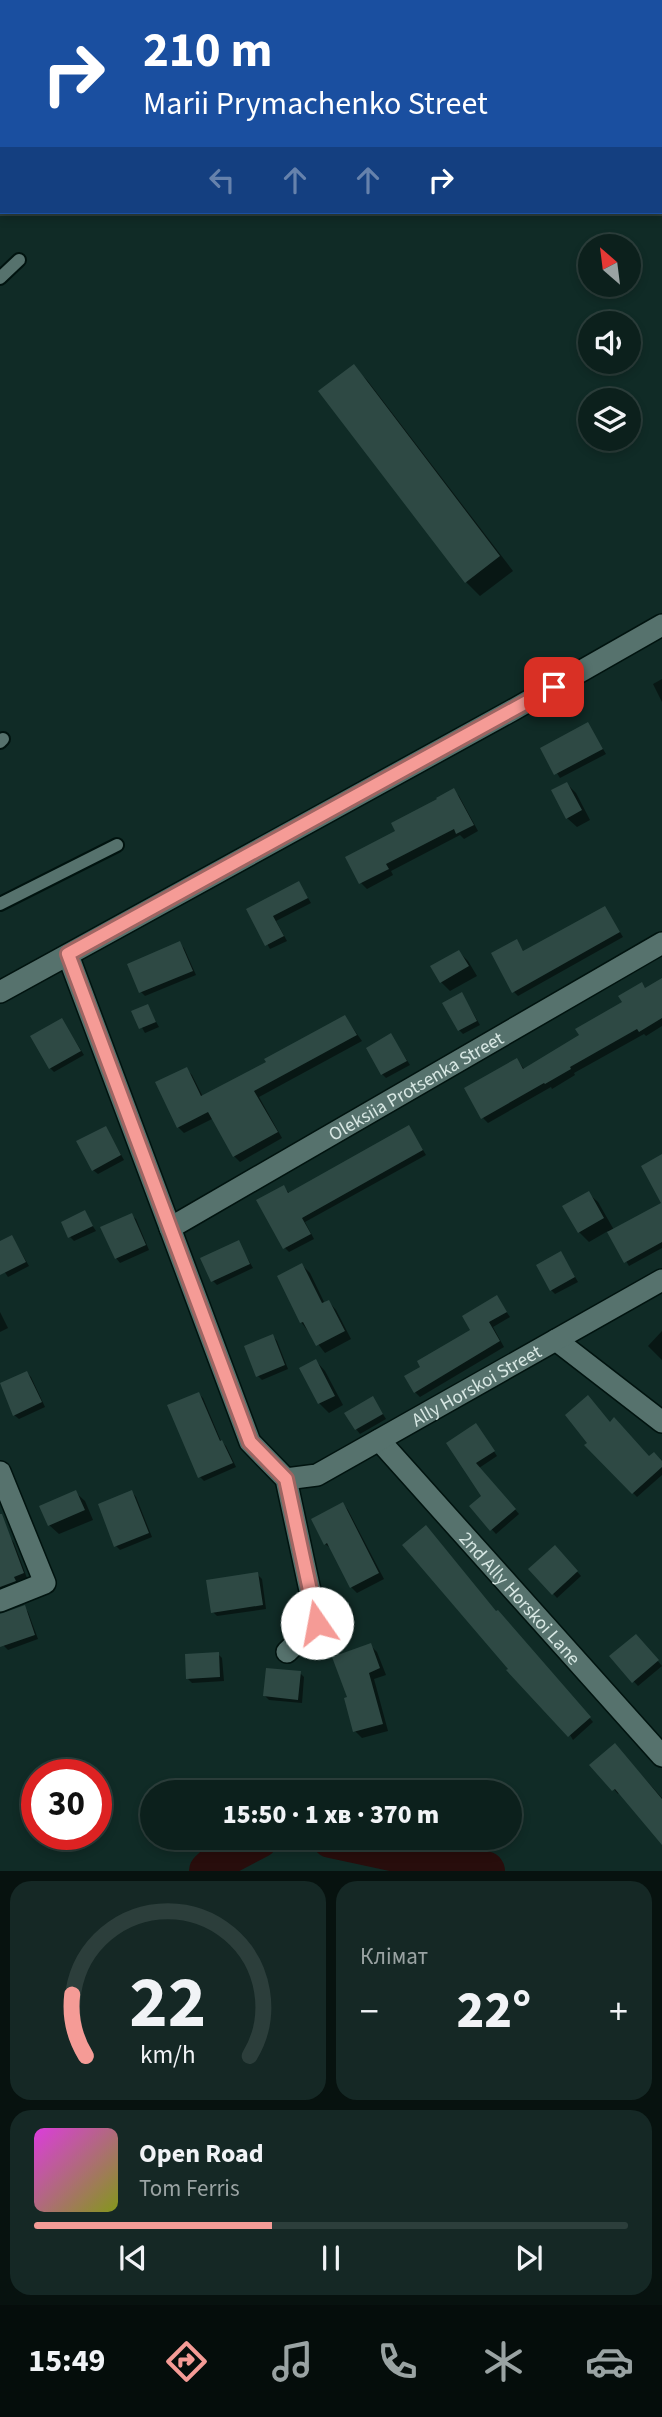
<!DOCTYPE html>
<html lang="uk">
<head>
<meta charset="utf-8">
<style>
	:root { --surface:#0c201c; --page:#152825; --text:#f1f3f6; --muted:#9aa3a3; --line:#2c3e3b; --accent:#f59b96 }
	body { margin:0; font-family:"Source Sans 3",sans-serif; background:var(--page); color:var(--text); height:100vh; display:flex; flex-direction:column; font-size:26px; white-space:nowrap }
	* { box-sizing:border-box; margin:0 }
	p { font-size:23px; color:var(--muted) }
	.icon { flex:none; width:38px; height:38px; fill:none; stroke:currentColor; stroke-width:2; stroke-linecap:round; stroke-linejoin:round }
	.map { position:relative; height:1871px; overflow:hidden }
	.drawer { display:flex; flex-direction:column; gap:10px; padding:10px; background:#07120f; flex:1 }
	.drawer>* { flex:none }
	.top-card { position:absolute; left:0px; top:0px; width:663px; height:214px; box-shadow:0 4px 10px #0003,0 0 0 2px var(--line); background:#1a4fa0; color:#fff; overflow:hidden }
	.needle { width:46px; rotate:332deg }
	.controls { position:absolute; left:578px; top:234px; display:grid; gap:14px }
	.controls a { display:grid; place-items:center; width:63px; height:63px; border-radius:50%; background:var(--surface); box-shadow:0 4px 10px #0003,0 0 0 2px var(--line); font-size:35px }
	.speed { position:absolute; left:21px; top:1759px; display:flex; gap:14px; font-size:35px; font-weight:700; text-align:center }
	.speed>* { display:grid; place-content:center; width:91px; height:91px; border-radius:50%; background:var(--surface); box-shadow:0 4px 10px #0003,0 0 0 2px var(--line); line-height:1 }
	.speed .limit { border:10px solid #d22; background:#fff; color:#111 }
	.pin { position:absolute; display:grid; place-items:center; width:60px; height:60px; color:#fff; margin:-30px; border-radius:14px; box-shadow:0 4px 10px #0006 }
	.me { position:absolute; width:77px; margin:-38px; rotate:348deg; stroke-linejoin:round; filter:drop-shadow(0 0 5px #0008) }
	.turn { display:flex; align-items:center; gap:24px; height:147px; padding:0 28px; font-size:32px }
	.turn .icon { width:91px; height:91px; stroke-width:2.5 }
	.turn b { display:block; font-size:49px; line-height:60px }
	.lanes { display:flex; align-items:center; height:66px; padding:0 28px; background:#0003; justify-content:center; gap:35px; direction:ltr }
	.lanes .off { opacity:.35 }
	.big { font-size:52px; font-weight:800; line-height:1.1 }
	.drawer .card { flex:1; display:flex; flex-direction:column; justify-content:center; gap:10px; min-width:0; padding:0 24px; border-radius:21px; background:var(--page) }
	.drawer .dial { align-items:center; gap:0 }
	.dial svg { height:182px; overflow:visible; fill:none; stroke:var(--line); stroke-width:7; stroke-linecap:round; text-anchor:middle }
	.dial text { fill:var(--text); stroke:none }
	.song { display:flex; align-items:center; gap:21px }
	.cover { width:84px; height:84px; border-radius:10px; background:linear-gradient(135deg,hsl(300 70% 55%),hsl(70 70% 35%)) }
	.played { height:7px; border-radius:4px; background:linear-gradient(90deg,var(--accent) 40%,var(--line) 40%) }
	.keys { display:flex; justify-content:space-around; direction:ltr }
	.heat { display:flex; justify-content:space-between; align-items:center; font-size:38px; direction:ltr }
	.drawer .tiles { flex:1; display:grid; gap:10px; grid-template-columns:1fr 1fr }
	.card:last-child { grid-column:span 2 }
	.trip { position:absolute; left:140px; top:1780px; width:382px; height:70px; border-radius:35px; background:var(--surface); box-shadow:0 4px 10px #0003,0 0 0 2px var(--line); font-weight:800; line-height:70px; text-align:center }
	.dock { display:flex; height:112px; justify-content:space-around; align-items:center; background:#050d0b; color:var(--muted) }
	.dock .icon { width:49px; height:49px }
	.dock .on { color:var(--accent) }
	.dock b { font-size:32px; color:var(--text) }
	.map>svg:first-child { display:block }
	.shadow { fill:#0007 }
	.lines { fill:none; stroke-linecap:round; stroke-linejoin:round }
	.river { stroke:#280d0c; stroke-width:40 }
	.building { fill:#2e4944 }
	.lane-casing { stroke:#00130f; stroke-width:16 }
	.street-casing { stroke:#00130f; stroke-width:24 }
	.lane { stroke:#56726d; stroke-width:12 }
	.street { stroke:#56726d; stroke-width:21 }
	.route-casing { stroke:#9f6562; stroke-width:18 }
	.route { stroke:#f59b96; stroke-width:12 }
	.labels { text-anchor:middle; stroke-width:7; stroke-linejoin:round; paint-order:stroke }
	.street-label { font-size:19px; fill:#d8e8e4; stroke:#06211d }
</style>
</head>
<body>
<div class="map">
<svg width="662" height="1871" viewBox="0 0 662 1871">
	<rect width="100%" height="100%" fill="#102b26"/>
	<path class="shadow" d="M353 367 367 380 513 571 480 596 466 582Z
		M662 679V702L653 684Z
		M588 724 606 754 560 778 542 749Z
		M567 784 576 793 590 820 577 827 567 818Z
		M453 790 459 796 478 831 464 839 460 835 391 871 393 875 367 889 361 883 398 832Z
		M299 883 311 903 276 921 287 941 270 949 248 910Z
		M605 908 623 937 518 996 514 992 516 941 524 952Z
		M180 944 184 948 196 975 145 996 141 992Z
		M459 952 468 961 477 976 450 991 441 982Z
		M662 980V1026L646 1036 644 1034 574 1073 575 1075 552 1089 551 1087 488 1123 483 1118 517 1060 525 1070 581 1036 624 1003 641 984 646 989Z
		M462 994 480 1025 463 1034 459 1030Z
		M147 1006 159 1027 145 1033 133 1012Z
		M345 1017 362 1041 259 1097 282 1138 240 1162 234 1156 214 1118 184 1133 178 1127 157 1082 186 1069 192 1075 203 1097 268 1062Z
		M62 1020 84 1055 54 1072 50 1068Z
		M391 1035 410 1065 386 1078 382 1074Z
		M409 1127 426 1155 305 1222 314 1239 289 1252 285 1248 284 1187 290 1194Z
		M106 1128 124 1160 98 1174 93 1170Z
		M588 1193 598 1202 614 1230 662 1207V1248L629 1266 608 1231 589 1242 579 1232 565 1207Z
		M84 1213 96 1231 74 1241 70 1237Z
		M131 1215 136 1219 149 1250 120 1263 116 1258Z
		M12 1237 29 1266 8 1277 0 1265V1243Z
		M238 1242 253 1268 217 1285 213 1281Z
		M561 1253 578 1282 555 1294 551 1290Z
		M302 1265 310 1273 325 1304 329 1302 336 1310 351 1339 325 1353 301 1322Z
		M497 1298 510 1317 493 1327 504 1347 420 1397 415 1392 472 1331Z
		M0 1312 8 1328 0 1332Z
		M662 1331V1360L648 1346Z
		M273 1336 277 1341 288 1369 262 1380 258 1376Z
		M316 1361 325 1371 343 1405 329 1413 319 1403Z
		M27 1373 31 1377 45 1407 19 1419 14 1415Z
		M199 1394 203 1398 221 1441 226 1446 236 1467 204 1481 200 1477Z
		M376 1403 386 1419 360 1434 356 1429Z
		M610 1424 650 1458 662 1463V1475L637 1497 587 1445Z
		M480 1430 497 1456 479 1468 519 1514 496 1534 471 1507 483 1496 448 1444Z
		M75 1492 85 1501 93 1520 59 1534 49 1525Z
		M132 1492 136 1497 152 1537 120 1550 116 1546Z
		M343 1504 348 1510 384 1579 357 1593 351 1587 332 1549 325 1544Z
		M0 1523 14 1543 27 1578 18 1581 19 1585 0 1594Z
		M555 1547 581 1576 557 1598 531 1569Z
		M257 1574 262 1579 266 1609 217 1616 213 1612Z
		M24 1607 28 1612 38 1639 8 1650 4 1646 0 1635V1616Z
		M497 1613 502 1616 593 1722 573 1740Z
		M640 1640 662 1666 638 1686 611 1657Z
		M370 1645 377 1652 386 1675 374 1679 388 1731 362 1738 355 1731 349 1698Z
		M218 1654 222 1658 224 1681 192 1683 188 1679Z
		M300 1673 304 1677 302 1703 269 1700 265 1696Z
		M615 1745 662 1798V1835L620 1792 618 1794 592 1765Z"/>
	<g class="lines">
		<path class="river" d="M331 1838 485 1871
			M209 1871 225 1856 259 1838"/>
	</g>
	<path class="building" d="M354 364 500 556 465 583 318 391Z
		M588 722 603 749 554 775 540 748Z
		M567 782 582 810 566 819 551 790Z
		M454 788 474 825 456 834 454 829 386 864 389 869 359 884 345 857 395 831 391 823 437 799 436 798Z
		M299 881 308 898 273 916 284 936 265 946 246 909Z
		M605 906 620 932 512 993 491 953 517 939 523 951Z
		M180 941 193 971 139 993 127 964Z
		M459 950 469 966 440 983 430 966Z
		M662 978V1018L639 1032 637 1029 570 1067 571 1069 545 1084 544 1083 481 1119 464 1088 517 1058 523 1069 579 1035 575 1029 622 1002 618 996 642 982 645 988Z
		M462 992 477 1021 458 1031 442 1003Z
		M148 1004 156 1022 139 1029 131 1011Z
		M345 1015 357 1035 254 1091 278 1132 233 1157 208 1112 177 1128 155 1082 187 1067 201 1096 266 1062 264 1059Z
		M62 1018 81 1051 49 1069 30 1036Z
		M391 1033 407 1061 381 1075 366 1048Z
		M409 1125 423 1150 302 1218 311 1234 283 1249 256 1200 284 1185 288 1193Z
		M106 1126 121 1155 92 1171 76 1141Z
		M662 1154V1242L624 1263 607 1232 661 1203 641 1166Z
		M589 1191 604 1218 578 1233 562 1206Z
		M85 1210 93 1226 68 1238 61 1222Z
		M132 1213 146 1245 115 1259 100 1227Z
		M12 1235 26 1262 0 1275V1241Z
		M239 1240 250 1264 211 1282 200 1258Z
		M561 1251 575 1277 550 1291 536 1265Z
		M302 1263 322 1303 329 1300 345 1331 316 1346 303 1322 300 1323 277 1276Z
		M497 1295 507 1312 489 1322 500 1341 414 1393 404 1376 420 1367 417 1361 470 1330 462 1316Z
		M273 1334 285 1365 256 1377 244 1346Z
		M316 1359 335 1396 318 1404 299 1368Z
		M27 1371 42 1402 13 1416 0 1383Z
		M199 1392 220 1441 222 1440 233 1463 198 1478 167 1405Z
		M588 1395 610 1422 614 1417 649 1456 654 1452 662 1461V1467L632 1494 584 1445 587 1443 565 1415Z
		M373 1396 383 1414 355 1430 344 1413Z
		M476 1423 495 1451 476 1463 516 1509 490 1531 469 1506 481 1496 446 1443Z
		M76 1490 85 1510 48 1526 39 1506Z
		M132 1490 149 1533 114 1547 98 1504Z
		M343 1502 379 1573 350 1588 327 1543 324 1545 311 1519Z
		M0 1514H2L24 1573 14 1577 16 1581 0 1587Z
		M426 1525 496 1611 498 1610 591 1717 568 1737 506 1670 508 1669 402 1545Z
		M555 1545 578 1571 552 1595 528 1569Z
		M258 1572 263 1605 211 1613 206 1580Z
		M25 1605 35 1635 0 1647V1614Z
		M636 1634 659 1660 632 1683 609 1656Z
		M371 1643 380 1668 369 1673 383 1724 353 1732 344 1698 347 1697 332 1657Z
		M219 1652 220 1677 186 1679 185 1654Z
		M266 1668 301 1671 298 1700 263 1696Z
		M615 1743 662 1799V1845L615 1789 612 1791 589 1765Z"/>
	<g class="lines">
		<g class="lane-casing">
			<path id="lane" d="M0 278 19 260
				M0 742 3 739
				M0 904 117 845"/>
		</g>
		<g class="street-casing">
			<g id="street">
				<path d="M74 2 76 0"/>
				<path d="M0 73 2 71"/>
				<path d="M68 955 250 1442 286 1479 317 1623 287 1652"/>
				<path d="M0 992 511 711 662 625"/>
				<path id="s1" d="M170 1228 662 943"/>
				<path d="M556 1340 662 1422"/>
				<path id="s2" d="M379 1440 662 1756"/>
				<path d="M0 1472 45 1583 0 1601"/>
				<path id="s3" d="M286 1479 317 1475 662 1280"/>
			</g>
		</g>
		<use href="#lane" class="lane"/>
		<use href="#street" class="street"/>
	</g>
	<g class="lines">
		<g class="route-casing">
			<path id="route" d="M317 1623 286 1479 250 1442 68 954 554 687"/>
		</g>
		<use href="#route" class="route"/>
	</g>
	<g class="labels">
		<g class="street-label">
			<text dy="7" stroke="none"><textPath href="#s1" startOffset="284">Oleksiia Protsenka Street</textPath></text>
			<text dy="7" stroke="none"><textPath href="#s3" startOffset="214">Ally Horskoi Street</textPath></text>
			<text dy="7" stroke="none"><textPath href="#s2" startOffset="212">2nd Ally Horskoi Lane</textPath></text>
		</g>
	</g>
</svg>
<div class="controls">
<a><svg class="needle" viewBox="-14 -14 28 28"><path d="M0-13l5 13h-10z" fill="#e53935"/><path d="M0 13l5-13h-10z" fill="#9aa3a3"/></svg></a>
<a><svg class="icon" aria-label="sound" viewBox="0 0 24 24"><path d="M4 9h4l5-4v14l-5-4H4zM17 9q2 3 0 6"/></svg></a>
<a><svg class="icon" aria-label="layers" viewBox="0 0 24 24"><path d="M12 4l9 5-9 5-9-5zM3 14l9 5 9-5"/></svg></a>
</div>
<div class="speed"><div class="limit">30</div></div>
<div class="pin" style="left:554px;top:687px;background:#d93025"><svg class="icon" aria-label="arrive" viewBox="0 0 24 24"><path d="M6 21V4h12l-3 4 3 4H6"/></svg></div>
<svg class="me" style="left:317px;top:1623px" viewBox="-20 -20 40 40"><circle r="19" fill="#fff"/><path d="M0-13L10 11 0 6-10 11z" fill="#f59b96"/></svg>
<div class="trip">15:50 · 1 хв · 370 m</div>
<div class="top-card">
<div class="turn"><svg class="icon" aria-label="right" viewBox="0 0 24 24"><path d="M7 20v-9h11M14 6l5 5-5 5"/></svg><div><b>210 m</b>Marii Prymachenko Street</div></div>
<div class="lanes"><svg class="icon off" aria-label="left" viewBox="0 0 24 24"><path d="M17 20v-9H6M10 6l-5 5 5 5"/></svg><svg class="icon off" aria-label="ahead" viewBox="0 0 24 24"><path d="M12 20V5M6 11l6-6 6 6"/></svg><svg class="icon off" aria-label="ahead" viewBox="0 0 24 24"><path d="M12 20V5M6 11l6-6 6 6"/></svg><svg class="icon" aria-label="right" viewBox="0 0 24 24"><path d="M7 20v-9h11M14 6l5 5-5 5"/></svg></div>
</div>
</div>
<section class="drawer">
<div class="tiles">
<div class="card dial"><svg viewBox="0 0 100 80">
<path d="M14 69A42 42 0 1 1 86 69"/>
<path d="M14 69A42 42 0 0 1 8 42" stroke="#f59b96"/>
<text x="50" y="56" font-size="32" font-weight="700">22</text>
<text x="50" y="72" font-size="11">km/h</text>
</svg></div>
<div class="card"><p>Клімат</p>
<div class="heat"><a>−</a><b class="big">22°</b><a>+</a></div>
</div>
<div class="card">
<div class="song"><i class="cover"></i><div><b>Open Road</b><p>Tom Ferris</p></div></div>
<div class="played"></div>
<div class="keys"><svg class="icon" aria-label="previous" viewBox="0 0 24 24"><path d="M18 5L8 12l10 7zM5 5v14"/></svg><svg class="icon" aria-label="pause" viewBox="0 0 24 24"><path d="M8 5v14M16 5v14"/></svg><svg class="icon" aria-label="next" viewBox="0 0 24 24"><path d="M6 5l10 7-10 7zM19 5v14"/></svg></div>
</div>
</div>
</section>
<nav class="dock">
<b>15:49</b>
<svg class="icon on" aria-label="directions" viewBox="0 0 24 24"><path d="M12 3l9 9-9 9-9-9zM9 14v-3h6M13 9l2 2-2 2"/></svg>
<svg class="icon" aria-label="music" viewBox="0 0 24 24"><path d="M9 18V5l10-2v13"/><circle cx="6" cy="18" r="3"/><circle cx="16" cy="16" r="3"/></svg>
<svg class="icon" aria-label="phone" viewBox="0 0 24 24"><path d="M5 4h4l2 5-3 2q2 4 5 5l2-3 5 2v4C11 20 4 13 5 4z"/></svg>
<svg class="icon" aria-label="climate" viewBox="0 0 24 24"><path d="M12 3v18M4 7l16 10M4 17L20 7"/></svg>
<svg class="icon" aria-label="car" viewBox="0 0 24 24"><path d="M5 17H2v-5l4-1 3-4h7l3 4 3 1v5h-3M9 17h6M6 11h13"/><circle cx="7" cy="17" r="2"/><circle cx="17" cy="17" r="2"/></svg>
</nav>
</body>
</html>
